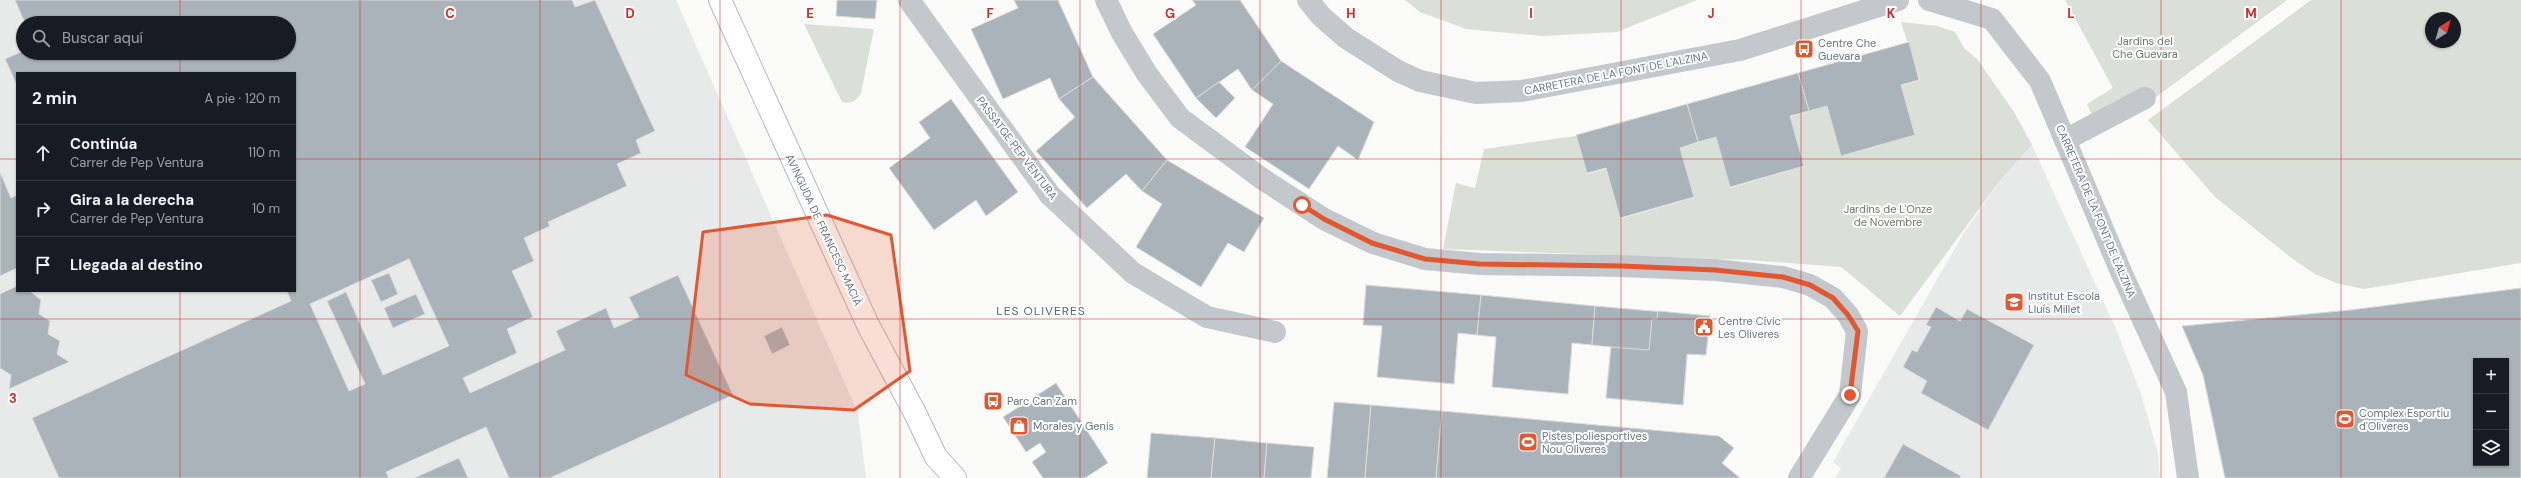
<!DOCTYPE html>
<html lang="es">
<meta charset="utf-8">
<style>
body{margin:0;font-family:"DM Sans",sans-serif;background:#242831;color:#f1f3f6}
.controls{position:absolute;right:12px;bottom:12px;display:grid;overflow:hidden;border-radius:0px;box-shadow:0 1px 3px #0004}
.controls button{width:36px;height:36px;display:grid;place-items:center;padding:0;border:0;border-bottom:1px solid #363941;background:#171b24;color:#f1f3f6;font:20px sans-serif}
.compass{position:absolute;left:2425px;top:12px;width:36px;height:36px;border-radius:50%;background:#171b24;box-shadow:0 1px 3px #0004;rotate:37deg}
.stop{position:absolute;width:12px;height:12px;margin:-9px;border:3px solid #e4572e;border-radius:50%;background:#fff}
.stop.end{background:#e4572e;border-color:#fff;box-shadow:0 1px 4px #0008}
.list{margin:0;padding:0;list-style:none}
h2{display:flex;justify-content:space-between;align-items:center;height:52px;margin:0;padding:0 16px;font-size:17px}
h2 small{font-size:13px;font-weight:400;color:#9ea1a6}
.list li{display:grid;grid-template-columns:26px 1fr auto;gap:12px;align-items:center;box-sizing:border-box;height:56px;padding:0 16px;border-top:1px solid #363941}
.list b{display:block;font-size:15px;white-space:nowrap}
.list p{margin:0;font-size:13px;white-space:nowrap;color:#9ea1a6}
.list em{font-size:13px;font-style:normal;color:#9ea1a6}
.icon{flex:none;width:22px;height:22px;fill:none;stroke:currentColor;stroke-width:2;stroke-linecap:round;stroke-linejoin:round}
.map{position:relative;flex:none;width:2521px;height:478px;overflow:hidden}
.search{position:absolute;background:#171b24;box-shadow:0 1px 3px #0004;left:16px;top:16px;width:280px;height:44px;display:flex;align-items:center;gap:10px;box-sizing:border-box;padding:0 14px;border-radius:22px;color:#9ea1a6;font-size:15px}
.panel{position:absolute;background:#171b24;box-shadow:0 1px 3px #0004;left:16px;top:72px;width:280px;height:220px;border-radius:0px}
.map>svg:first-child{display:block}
</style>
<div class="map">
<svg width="2521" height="478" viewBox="0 0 2521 478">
<rect width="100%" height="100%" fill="#fafaf8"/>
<g fill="#e8e9e9" fill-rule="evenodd">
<path d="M0,0H676L858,413L866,478H0ZM23,23H289V53H23ZM17,73H295V291H17Z"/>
<polygon points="2032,145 2116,329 2141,394 2158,453 2160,478 1835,478 1841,468 1833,462 1963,234 2002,178"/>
</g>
<g fill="#dadfd7" fill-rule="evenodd">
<polygon points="1405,0 1697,0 1617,32 1542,36 1466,29 1420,12"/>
<polygon points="2065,0 2287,0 2137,111 2092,115 2087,104 2113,88"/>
<path d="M2311,0H2521V263L2364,289L2336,283L2315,274L2294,260L2215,197L2148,120ZM2431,18H2455V42H2431Z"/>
<polygon points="1901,22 1937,26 1955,32 1964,48 1977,59 2014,112 2032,145 2002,178 1900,316 1841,267 1748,260 1443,249 1456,183 1475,188 1484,149 1576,136 1587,174 1606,169 1620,219 1693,198 1680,148 1717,137 1730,188 1804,166 1790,117 1827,106 1841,156 1915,135 1901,86 1920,80"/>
<path d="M804,24L874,29L861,93C856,101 852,104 842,102Z"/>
</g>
<g fill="#aab3b9" stroke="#dcdcda" fill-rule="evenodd">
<path d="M15,0H572L575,7L595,0L655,131L636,140L641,153L617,164L627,186L548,222L550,226L524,238L534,261L512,271L533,317L507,329L517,353L463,378L470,393L565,350L556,331L606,308L614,328L639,317L629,297L678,275L733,395L550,478H509L486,427L386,472L389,478H59L32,418L291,301L287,291H295V73H17V85L5,59L23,51V53H289V23H25ZM409,259L449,346L383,375L346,292L327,301L365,384L349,391L310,304Z"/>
<polygon points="837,0 877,0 875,19 836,16"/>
<polygon points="1014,0 1058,0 1093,77 1059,99 1050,78 1003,99 971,29 1018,8"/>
<polygon points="1192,0 1240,0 1281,61 1252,90 1238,69 1196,98 1153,34 1196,5"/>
<polygon points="1909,42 1919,80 1901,85 1915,135 1841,156 1827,106 1809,111 1798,73"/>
<polygon points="1281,61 1374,122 1358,160 1338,146 1309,189 1245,147 1273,104 1252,90"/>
<polygon points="1798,73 1809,111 1790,116 1804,166 1730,187 1716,137 1698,142 1687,104"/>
<polygon points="1093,77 1167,160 1142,191 1126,174 1087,208 1036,151 1075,117 1059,99"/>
<polygon points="1219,82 1235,98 1216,118 1196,98"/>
<polygon points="951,99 1018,192 986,216 976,200 934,230 889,168 930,138 919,122"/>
<polygon points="1687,104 1698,142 1680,148 1694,197 1620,218 1606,168 1587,173 1576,135"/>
<polygon points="1167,160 1264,218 1244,252 1228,243 1201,287 1136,247 1162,204 1142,191"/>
<polygon points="0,172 11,198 17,195 17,268 0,276"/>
<polygon points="389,273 398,294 381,302 371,280"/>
<polygon points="1366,285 1481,295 1477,335 1458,333 1454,384 1377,377 1382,326 1363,325"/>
<polygon points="17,286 17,291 30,291 41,300 39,314 50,321 48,334 60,341 57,354 69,362 9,389 11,375 0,368 0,294"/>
<path d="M2521,288V478H2225L2203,375L2182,326L2350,310ZM2476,361H2506V463H2476Z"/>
<polygon points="416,294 425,314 393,328 384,308"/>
<polygon points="1481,295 1595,306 1592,345 1572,343 1568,394 1492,387 1496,337 1477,335"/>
<polygon points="1595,306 1710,316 1706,355 1687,354 1683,405 1606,398 1611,347 1592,345"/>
<polygon points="1936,307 1960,321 1967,309 2034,345 1988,430 1921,393 1927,381 1903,367 1912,350 1917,352 1931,327 1926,325"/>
<polygon points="1658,311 1710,316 1706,355 1687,354 1683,405 1606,398 1611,347 1649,350 1652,319 1657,319"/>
<polygon points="782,327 790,345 772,354 764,336"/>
<polygon points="1056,383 1108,463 1085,478 1043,478 1032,462 1046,452 1040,443 1026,452 1003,417"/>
<polygon points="1334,402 1371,405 1365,478 1327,478"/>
<polygon points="1371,405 1442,411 1436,478 1365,478"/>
<polygon points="1442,411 1719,436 1734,448 1722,463 1740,478 1436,478"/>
<polygon points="1151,433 1215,438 1211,478 1147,478"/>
<polygon points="1215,438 1267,443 1264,478 1211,478"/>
<polygon points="1267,443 1314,447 1311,478 1264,478"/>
<polygon points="1903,444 1961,476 1959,478 1884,478"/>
<polygon points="459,458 468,478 414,478"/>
</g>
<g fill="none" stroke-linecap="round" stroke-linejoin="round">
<g stroke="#b3babf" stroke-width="24">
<polyline id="secondary" points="720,0 868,325 916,415 936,457 955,478"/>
</g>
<g stroke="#c3c8cc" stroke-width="22">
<polyline points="909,0 1050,195 1133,273 1207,317 1275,332"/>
<polyline points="1106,0 1122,33 1147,74 1180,118 1261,178 1324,219 1373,243 1425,259 1480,264 1622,266 1715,270 1783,277 1810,285 1833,298 1848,315 1857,331 1850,395 1799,478"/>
<polyline points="1308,0 1321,16 1346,38 1398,71 1420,81 1476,93 1522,91 1740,50 1898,0"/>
<polyline points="1929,0 1992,19 2040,81 2122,274 2176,392 2188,478"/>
<polyline points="2065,140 2145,98"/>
</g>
<use href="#secondary" stroke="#fff" stroke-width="22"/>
</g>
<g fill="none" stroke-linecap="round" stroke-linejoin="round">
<polyline stroke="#e4572e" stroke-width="5" points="1302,205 1324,219 1372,243 1425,259 1480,264 1622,266 1715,270 1783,277 1810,285 1833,298 1848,315 1858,331 1850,395"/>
</g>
<path fill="#e4572e" fill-opacity="0.2" stroke="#e4572e" stroke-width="3" stroke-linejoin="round" d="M827,215L891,235L910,371L854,410L750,404L686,375L703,232Z"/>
<path fill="none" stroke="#d62828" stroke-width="1" stroke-opacity="0.55" d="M180,0V23M360,0V478M540,0V478M720,0V478M900,0V478M1080,0V478M1260,0V478M1441,0V478M1621,0V478M1801,0V478M1981,0V478M2161,0V478M2341,0V478M180,53V73M0,159H17M295,159H2521M180,291V478M0,319H2521"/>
<defs>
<g id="bus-square" transform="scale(1)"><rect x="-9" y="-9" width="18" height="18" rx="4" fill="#e4572e" stroke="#fff"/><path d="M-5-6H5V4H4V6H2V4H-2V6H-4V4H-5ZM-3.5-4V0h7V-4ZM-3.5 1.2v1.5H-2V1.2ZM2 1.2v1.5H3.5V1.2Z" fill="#fff"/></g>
<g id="school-square" transform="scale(1)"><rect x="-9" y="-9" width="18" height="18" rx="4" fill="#e4572e" stroke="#fff"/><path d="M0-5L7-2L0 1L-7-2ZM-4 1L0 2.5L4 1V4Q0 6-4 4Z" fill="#fff"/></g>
<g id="civic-square" transform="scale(1)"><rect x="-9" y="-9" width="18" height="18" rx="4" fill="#e4572e" stroke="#fff"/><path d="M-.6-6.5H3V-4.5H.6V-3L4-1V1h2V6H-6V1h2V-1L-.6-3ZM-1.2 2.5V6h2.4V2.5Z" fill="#fff"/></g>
<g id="stadium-square" transform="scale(1)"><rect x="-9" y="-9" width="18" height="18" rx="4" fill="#e4572e" stroke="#fff"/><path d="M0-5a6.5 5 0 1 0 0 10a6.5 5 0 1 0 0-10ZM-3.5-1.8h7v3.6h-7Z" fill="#fff"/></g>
<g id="shop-square" transform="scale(1)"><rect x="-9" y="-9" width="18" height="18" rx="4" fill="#e4572e" stroke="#fff"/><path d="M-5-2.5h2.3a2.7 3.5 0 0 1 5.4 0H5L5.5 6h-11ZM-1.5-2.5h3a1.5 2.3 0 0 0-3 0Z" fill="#fff"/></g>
</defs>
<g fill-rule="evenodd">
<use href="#bus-square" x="1804" y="49"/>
<use href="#school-square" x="2014" y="302"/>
<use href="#civic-square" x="1704" y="327"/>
<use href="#bus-square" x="993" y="401"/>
<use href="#stadium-square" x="2345" y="419"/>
<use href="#shop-square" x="1019" y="426"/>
<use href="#stadium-square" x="1528" y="442"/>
</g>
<g text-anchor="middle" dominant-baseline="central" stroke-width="4" stroke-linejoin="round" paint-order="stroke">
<g font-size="11" fill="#687a64" stroke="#fff">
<text x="2145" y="41">Jardins del<tspan x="2145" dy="13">Che Guevara</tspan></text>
<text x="1888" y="209">Jardins de L'Onze<tspan x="1888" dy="13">de Novembre</tspan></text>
</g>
<g font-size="11" fill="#657683" stroke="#fff" text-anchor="start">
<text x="1818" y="43">Centre Che<tspan x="1818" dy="13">Guevara</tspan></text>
<text x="2028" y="296">Institut Escola<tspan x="2028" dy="13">Lluís Millet</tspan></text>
<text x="1718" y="321">Centre Cívic<tspan x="1718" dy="13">Les Oliveres</tspan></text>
<text x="1007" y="401">Parc Can Zam</text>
<text x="2359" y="413">Complex Esportiu<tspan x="2359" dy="13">d'Oliveres</tspan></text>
<text x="1033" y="426">Morales y Genis</text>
<text x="1542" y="436">Pistes poliesportives<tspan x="1542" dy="13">Nou Oliveres</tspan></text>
</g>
<g font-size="11" fill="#657683" stroke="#fff">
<text transform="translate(1616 73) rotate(-11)">CARRETERA DE LA FONT DE L'ALZINA</text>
<text transform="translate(1017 148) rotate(53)">PASSATGE PEP VENTURA</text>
<text transform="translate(2096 211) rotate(67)">CARRETERA DE LA FONT DE L'ALZINA</text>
<text transform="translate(824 230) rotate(65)">AVINGUDA DE FRANCESC MACIÀ</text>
</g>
<g font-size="12" letter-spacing="1" fill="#57646e" stroke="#fff">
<text x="1041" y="311">LES OLIVERES</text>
</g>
</g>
<g font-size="13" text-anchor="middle" font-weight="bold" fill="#d62828" stroke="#fff" stroke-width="4" stroke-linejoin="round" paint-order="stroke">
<text x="450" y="18">C</text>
<text x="630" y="18">D</text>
<text x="810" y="18">E</text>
<text x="990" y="18">F</text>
<text x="1170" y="18">G</text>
<text x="1351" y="18">H</text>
<text x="1531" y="18">I</text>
<text x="1711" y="18">J</text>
<text x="1891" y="18">K</text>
<text x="2071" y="18">L</text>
<text x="2251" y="18">M</text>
<text x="13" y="403">3</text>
</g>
</svg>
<div class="controls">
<button>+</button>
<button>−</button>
<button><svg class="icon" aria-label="layers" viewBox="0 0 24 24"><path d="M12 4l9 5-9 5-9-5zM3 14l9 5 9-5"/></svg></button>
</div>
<svg class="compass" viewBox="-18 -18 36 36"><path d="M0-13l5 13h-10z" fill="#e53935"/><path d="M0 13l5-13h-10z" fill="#9ea1a6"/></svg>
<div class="stop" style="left:1302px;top:205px"></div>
<div class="stop end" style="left:1850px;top:395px"></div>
<div class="search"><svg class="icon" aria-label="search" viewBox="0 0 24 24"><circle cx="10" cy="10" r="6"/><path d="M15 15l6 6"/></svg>Buscar aquí</div>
<section class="panel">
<h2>2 min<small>A pie · 120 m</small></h2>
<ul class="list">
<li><svg class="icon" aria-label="ahead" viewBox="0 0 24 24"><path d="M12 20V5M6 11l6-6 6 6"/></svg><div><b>Continúa</b><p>Carrer de Pep Ventura</p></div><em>110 m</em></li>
<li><svg class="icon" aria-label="right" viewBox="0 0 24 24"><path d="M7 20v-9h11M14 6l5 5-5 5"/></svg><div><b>Gira a la derecha</b><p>Carrer de Pep Ventura</p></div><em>10 m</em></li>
<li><svg class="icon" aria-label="arrive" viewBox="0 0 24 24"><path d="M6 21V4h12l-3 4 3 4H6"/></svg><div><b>Llegada al destino</b></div></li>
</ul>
</section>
</div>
